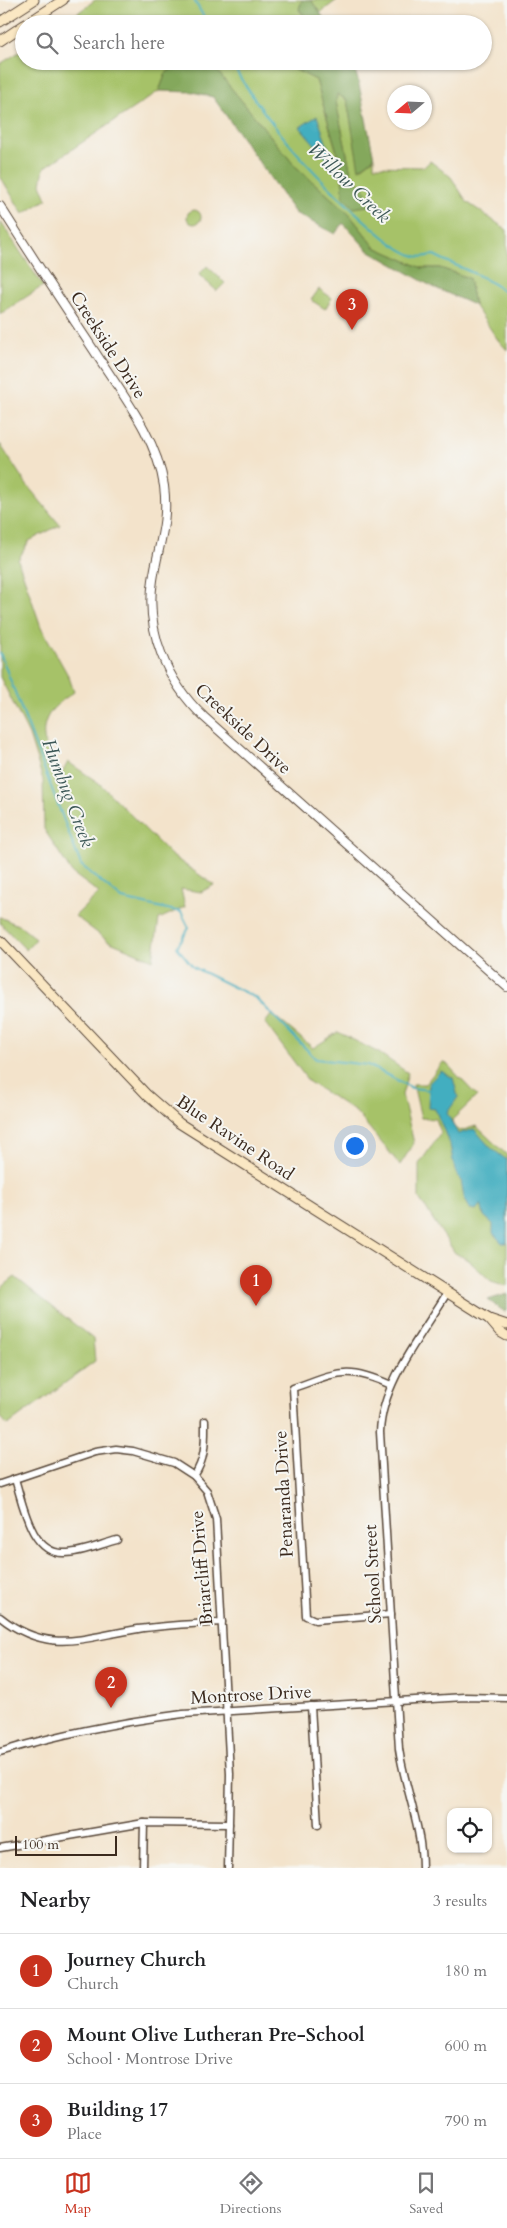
<!DOCTYPE html>
<meta charset="utf-8">
<style>
body{margin:0;font-family:Cardo,serif;background:#f6f6f6;color:#202124}
.controls{position:absolute;right:15px;bottom:15px;display:grid;overflow:hidden;border-radius:10px;box-shadow:0 1px 4px #0004}
.controls button{width:45px;height:45px;display:grid;place-items:center;padding:0;border:0;border-bottom:1px solid #e0e0e0;background:#fff;color:#202124;font:25px sans-serif}
.compass{position:absolute;left:387px;top:85px;width:45px;height:45px;border-radius:50%;background:#fff;box-shadow:0 1px 4px #0004;rotate:251deg}
.scale{position:absolute;left:15px;bottom:12px;width:102px;box-sizing:border-box;padding-left:5px;border:2px solid #3b2a1e;border-top:0;font-size:14px;line-height:18px;white-space:nowrap;color:#3b2a1e;-webkit-text-stroke:4px #f6f6f2;paint-order:stroke}
.you{position:absolute;left:354px;top:1145px;width:18px;height:18px;margin:-12px;border:4px solid #fff;border-radius:50%;background:#1a73e8;box-shadow:0 0 0 8px #1a73e833}
.badge{display:grid;place-items:center;width:32px;height:32px;border-radius:50%;background:#c8321e;color:#fff;font-size:16px;font-weight:700}
.pin{position:absolute;translate:-50% -41px;filter:drop-shadow(0 1px 2px #0008)}
.pin::after{content:'';position:absolute;top:26px;width:18px;height:15px;background:inherit;clip-path:polygon(0 0,100% 0,50% 100%)}
.list{margin:0;padding:0;list-style:none}
h2{display:flex;justify-content:space-between;align-items:center;height:65px;margin:0;padding:0 20px;font-size:21px}
h2 small{font-size:16px;font-weight:400;color:#757577}
.list li{display:grid;grid-template-columns:32px 1fr auto;gap:15px;align-items:center;box-sizing:border-box;height:75px;padding:0 20px;border-top:1px solid #e0e0e0}
.list b{display:block;font-size:19px;white-space:nowrap}
.list p{margin:0;font-size:16px;white-space:nowrap;color:#757577}
.list em{font-size:16px;font-style:normal;color:#757577}
.icon{flex:none;width:28px;height:28px;fill:none;stroke:currentColor;stroke-width:2;stroke-linecap:round;stroke-linejoin:round}
.map{position:relative;flex:none;width:507px;height:1868px;overflow:hidden}
.search{position:absolute;background:#fff;box-shadow:0 1px 4px #0004;left:15px;right:15px;top:15px;height:55px;display:flex;align-items:center;gap:12px;box-sizing:border-box;padding:0 18px;border-radius:28px;color:#757577;font-size:19px}
.sheet{height:290px;background:#fff}
nav{display:flex;justify-content:space-around;align-items:center;box-sizing:border-box;height:70px;border-top:1px solid #e0e0e0;background:#fff;font-size:14px;color:#757577}
nav a{display:grid;justify-items:center;gap:2px}
nav .on{color:#c8321e}
.map>svg:first-child{display:block}
</style>
<div class="map">
<svg width="507" height="1868" viewBox="0 0 507 1868">
<rect width="100%" height="100%" fill="#f6f6f2"/>
<filter id="ink" filterUnits="userSpaceOnUse"><feTurbulence type="fractalNoise" baseFrequency=".02" numOctaves="2"/><feDisplacementMap in="SourceGraphic" scale="10" xChannelSelector="R" yChannelSelector="G"/><feConvolveMatrix kernelMatrix="1 2 1 2 8 2 1 2 1" color-interpolation-filters="sRGB"/></filter>
<filter id="wash" filterUnits="userSpaceOnUse"><feTurbulence type="fractalNoise" baseFrequency=".0096" numOctaves="4" result="noise"/><feDisplacementMap in="SourceGraphic" scale="20" xChannelSelector="R" yChannelSelector="G"/><feGaussianBlur stdDeviation="1.12" result="paint"/><feColorMatrix in="noise" values="0 0 0 0 0 0 0 0 0 0 0 0 0 0 0 0 0 1.4 0 .05"/><feComposite in="paint" operator="in"/></filter>
<g filter="url(#wash)">
<rect width="100%" height="100%" fill="#f3e3cb"/>
<g fill="#a6c268" stroke="#707643">
<polygon points="95,0 302,0 299,10 311,24 63,24"/>
<polygon points="311,0 337,0 320,13"/>
<polygon points="24,49 24,61 184,61 166,73 159,91 44,168 41,184 47,199 23,214 0,176 0,64"/>
<polygon points="209,61 278,61 316,80 342,170 343,197 361,184 352,178 336,102 337,94 347,100 360,169 374,158 374,166 424,167 430,161 451,177 467,202 507,230 507,350 498,340 474,305 469,278 440,268 422,268 375,247 349,214 295,166"/>
<circle cx="194" cy="217" r="7"/>
<polygon points="0,221 43,286 0,314"/>
<polygon points="207,266 225,283 217,291 199,275"/>
<polygon points="319,289 332,298 325,309 311,300"/>
<path d="M0,444L26,484L60,525L29,541L18,560L41,627L69,677L74,692C67,697 58,703 52,710C35,731 47,755 62,773L68,762L99,783L171,855L214,885L201,892L181,889L185,907L159,919L153,960L108,941L75,916L99,893L72,873L44,829L43,780L29,735L0,677Z"/>
<polygon points="0,917 20,926 36,939 26,950 0,923"/>
<polygon points="272,1014 313,1048 338,1032 379,1053 408,1073 402,1095 414,1143 400,1165 356,1112 309,1082 265,1023"/>
<polygon points="444,1061 477,1096 452,1120 455,1127 460,1131 476,1126 507,1155 507,1286 491,1281 467,1259 455,1253 419,1198 419,1164 441,1133 436,1119 421,1118 413,1084 425,1084"/>
<polygon points="15,1277 93,1339 95,1361 8,1425 0,1418 0,1289"/>
</g>
<g fill="#84a85c" stroke="#60693d">
<polygon points="302,0 311,0 328,24 311,24 299,9"/>
<polygon points="184,61 209,61 295,166 349,214 375,247 422,268 440,268 469,278 474,305 431,286 368,250 343,223 335,234 295,213 213,97 193,92 159,91 166,73"/>
<polygon points="278,61 352,61 358,80 374,158 359,169 347,100 337,94 336,102 352,178 361,184 374,205 354,208 343,197 342,169 316,80"/>
<polygon points="507,1294 507,1311 505,1312 488,1300"/>
</g>
<g fill="#42aec0" stroke="#3e6c6f">
<polygon points="317,116 335,168 300,127"/>
<polygon points="441,1071 453,1078 458,1097 447,1113 458,1134 474,1129 491,1148 507,1160 507,1243 502,1243 493,1233 493,1224 484,1216 481,1204 476,1210 470,1209 464,1197 461,1180 455,1171 450,1145 435,1109 428,1108 429,1083"/>
</g>
<g fill="none" stroke-linecap="round" stroke-linejoin="round">
<g stroke="#42aec0" stroke-width="2">
<polyline points="194,0 208,24"/>
<path d="M230,61C263,117 306,167 354,211C370,225 394,249 415,256C422,258 427,256 434,255C460,269 484,274 507,294"/>
<polyline points="0,653 81,865 122,899 181,912 189,928 177,947 193,967 256,998 316,1059 368,1065 412,1088 430,1090"/>
</g>
</g>
</g>
<g filter="url(#ink)">
<g fill="none" stroke-linecap="round" stroke-linejoin="round">
<g stroke="#574638" stroke-width="9">
<g id="minor">
<path d="M194,1476C206,1459 205,1441 205,1421"/>
<path d="M15,1479C23,1504 31,1555 65,1553C82,1553 101,1544 117,1540"/>
<polyline points="0,1484 95,1452 116,1449 133,1451 174,1463 194,1476 207,1491 216,1519 230,1774 228,1868"/>
<path d="M391,1614L315,1620L306,1616L293,1388C337,1373 346,1364 391,1385"/>
<path d="M0,1617C49,1656 84,1637 138,1629C166,1625 194,1624 222,1622"/>
<polyline points="311,1706 318,1825"/>
<path d="M0,1752C59,1734 121,1722 183,1714L465,1697L507,1698"/>
<polyline points="0,1848 144,1823 229,1824"/>
<polyline points="143,1868 144,1823"/>
<path d="M422,1868C422,1827 405,1789 399,1749L380,1432C382,1382 422,1335 447,1293"/>
</g>
</g>
<g stroke="#574638" stroke-width="10">
<path id="tertiary" d="M0,206C31,255 63,304 95,352C121,393 157,437 164,486C169,524 158,545 153,580C145,631 167,682 204,717L507,987"/>
</g>
<g stroke="#574638" stroke-width="11">
<g id="secondary">
<polyline points="0,22 34,0"/>
<polyline points="26,24 63,0"/>
<polyline points="0,41 24,25"/>
<polyline points="0,940 147,1095 179,1123 489,1319 507,1325"/>
<polyline points="489,1319 500,1332 507,1336"/>
</g>
</g>
<use href="#minor" stroke="#fff" stroke-width="6"/>
<use href="#tertiary" stroke="#fff" stroke-width="8"/>
<use href="#secondary" stroke="#fae7c3" stroke-width="9"/>
</g>
</g>
<g text-anchor="middle" dominant-baseline="central" stroke-width="4" stroke-linejoin="round" paint-order="stroke">
<g font-size="18" fill="#3b2a1e" stroke="#f6f6f2">
<text transform="translate(108 345) rotate(57)">Creekside Drive</text>
<text transform="translate(243 729) rotate(43)">Creekside Drive</text>
<text transform="translate(235 1138) rotate(34)">Blue Ravine Road</text>
<text transform="translate(284 1494) rotate(-93)">Penaranda Drive</text>
<text transform="translate(202 1568) rotate(-95)">Briarcliff Drive</text>
<text transform="translate(373 1574) rotate(-93)">School Street</text>
<text transform="translate(251 1695) rotate(-3)">Montrose Drive</text>
</g>
<g font-size="19" font-style="italic" fill="#3d5857" stroke="#f6f6f2">
<text transform="translate(349 183) rotate(44)">Willow Creek</text>
<text transform="translate(68 793) rotate(69)">Humbug Creek</text>
</g>
</g>
</svg>
<div class="controls">
<button><svg class="icon" aria-label="locate" viewBox="0 0 24 24"><circle cx="12" cy="12" r="6"/><path d="M12 2v4M12 18v4M2 12h4M18 12h4"/></svg></button>
</div>
<svg class="compass" viewBox="-18 -18 36 36"><path d="M0-13l5 13h-10z" fill="#e53935"/><path d="M0 13l5-13h-10z" fill="#757577"/></svg>
<div class="scale">100 m</div>
<div class="you"></div>
<div class="pin badge" style="left:256px;top:1306px">1</div>
<div class="pin badge" style="left:111px;top:1708px">2</div>
<div class="pin badge" style="left:352px;top:330px">3</div>
<div class="search"><svg class="icon" aria-label="search" viewBox="0 0 24 24"><circle cx="10" cy="10" r="6"/><path d="M15 15l6 6"/></svg>Search here</div>
</div>
<section class="sheet">
<h2>Nearby<small>3 results</small></h2>
<ul class="list">
<li><span class="badge">1</span><div><b>Journey Church</b><p>Church</p></div><em>180 m</em></li>
<li><span class="badge">2</span><div><b>Mount Olive Lutheran Pre-School</b><p>School · Montrose Drive</p></div><em>600 m</em></li>
<li><span class="badge">3</span><div><b>Building 17</b><p>Place</p></div><em>790 m</em></li>
</ul>
</section>
<nav>
<a class="on"><svg class="icon" aria-label="map" viewBox="0 0 24 24"><path d="M3 6l6-2 6 2 6-2v14l-6 2-6-2-6 2zM9 4v14M15 6v14"/></svg>Map</a>
<a><svg class="icon" aria-label="directions" viewBox="0 0 24 24"><path d="M12 3l9 9-9 9-9-9zM9 14v-3h6M13 9l2 2-2 2"/></svg>Directions</a>
<a><svg class="icon" aria-label="saved" viewBox="0 0 24 24"><path d="M7 4h10v16l-5-4-5 4z"/></svg>Saved</a>
</nav>
